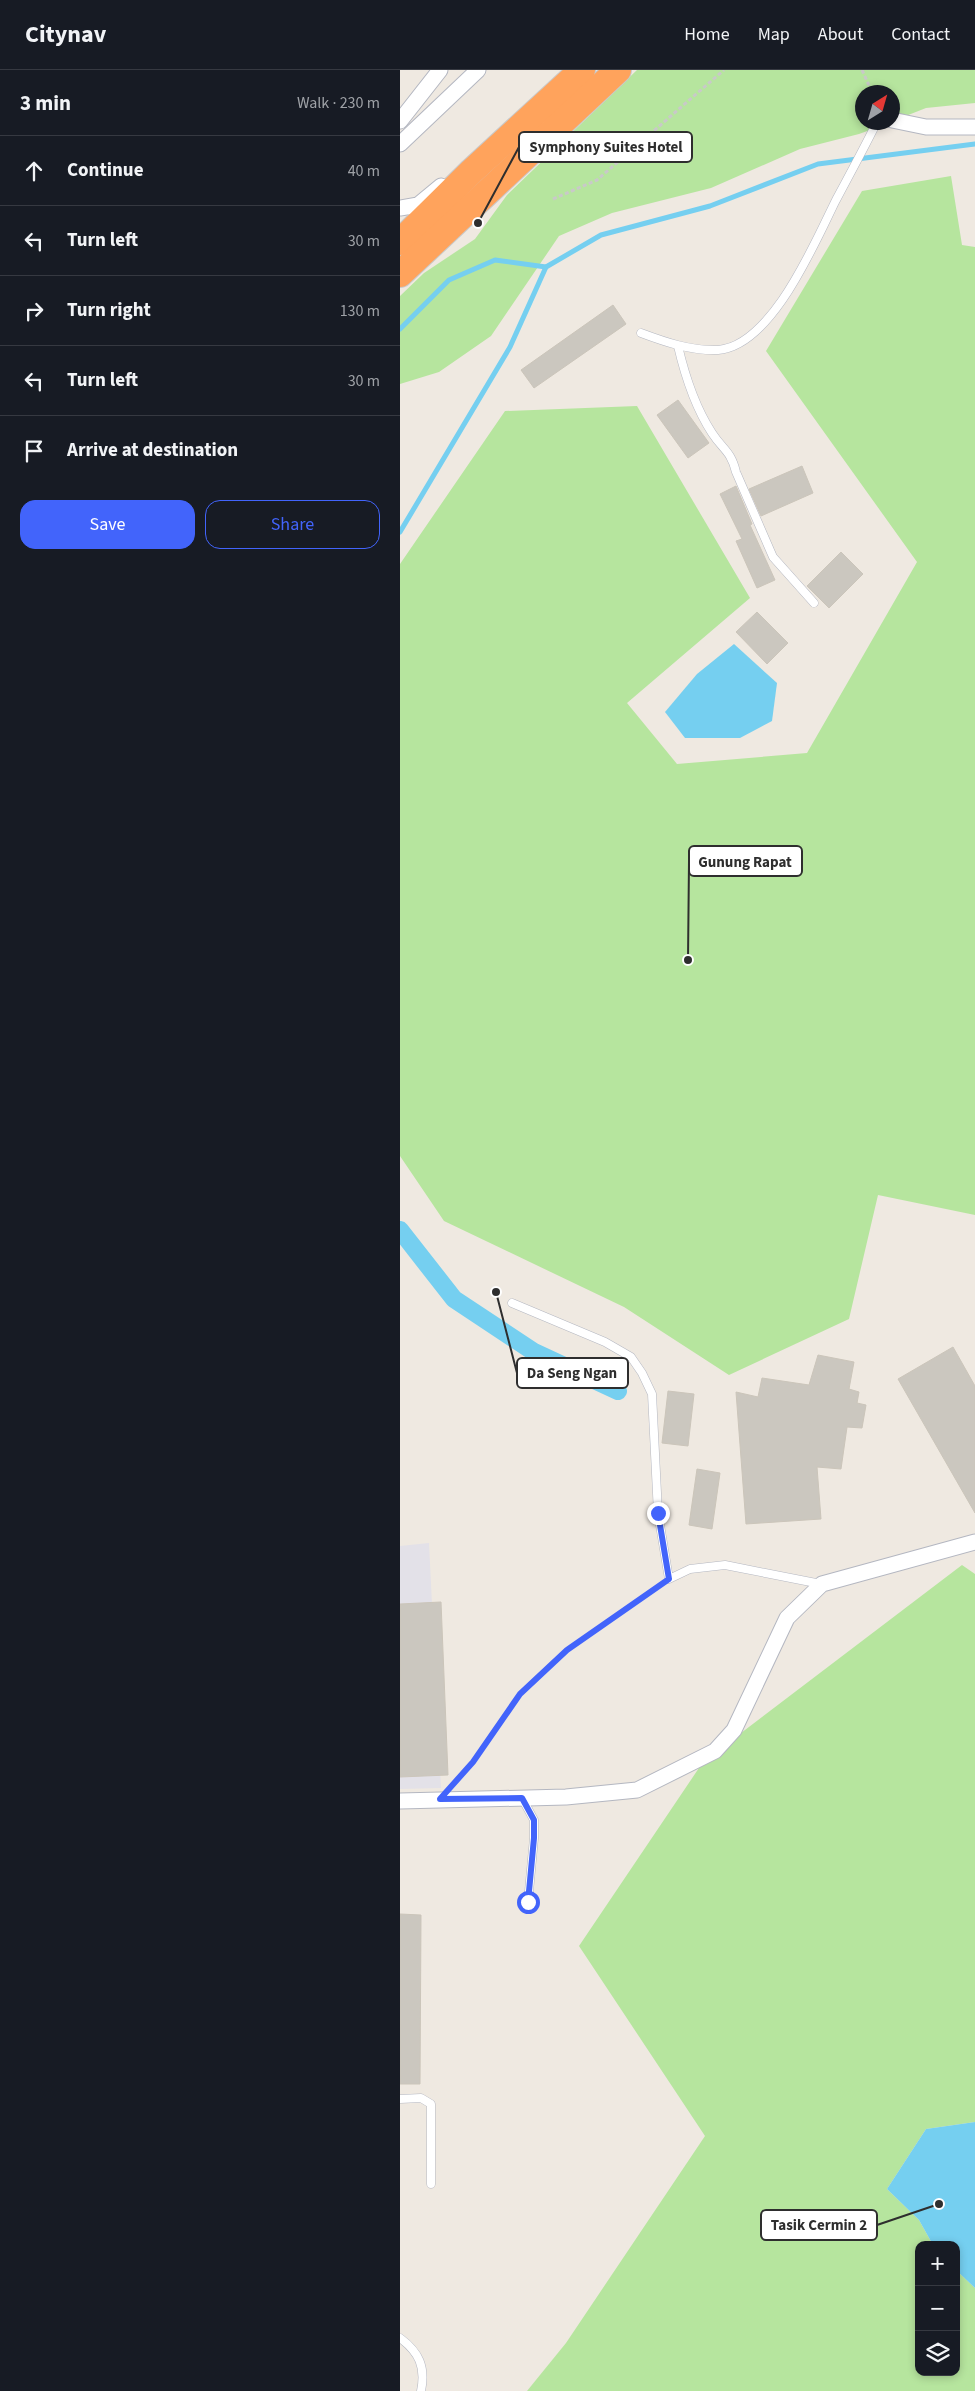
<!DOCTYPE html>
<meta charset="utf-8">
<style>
body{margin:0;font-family:"Source Sans 3",sans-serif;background:#242831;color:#f1f3f6}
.controls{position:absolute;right:15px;bottom:15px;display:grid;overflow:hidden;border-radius:10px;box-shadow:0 2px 8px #0003}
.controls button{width:45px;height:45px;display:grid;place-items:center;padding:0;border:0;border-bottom:1px solid #363941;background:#171b24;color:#f1f3f6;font:25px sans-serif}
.compass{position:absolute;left:455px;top:15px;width:45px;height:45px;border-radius:50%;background:#171b24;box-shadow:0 2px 8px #0003;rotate:37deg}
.stop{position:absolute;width:15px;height:15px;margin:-11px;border:4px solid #4264fb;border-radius:50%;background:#fff}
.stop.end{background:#4264fb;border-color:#fff;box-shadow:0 1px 5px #0008}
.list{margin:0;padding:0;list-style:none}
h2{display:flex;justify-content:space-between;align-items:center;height:65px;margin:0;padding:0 20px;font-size:21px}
h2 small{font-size:16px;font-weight:400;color:#9ea1a6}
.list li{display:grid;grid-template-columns:32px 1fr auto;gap:15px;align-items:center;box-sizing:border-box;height:70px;padding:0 20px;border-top:1px solid #363941}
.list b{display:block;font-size:19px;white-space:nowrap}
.list em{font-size:16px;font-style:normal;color:#9ea1a6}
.actions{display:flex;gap:10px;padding:15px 20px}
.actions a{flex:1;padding:11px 0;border:1px solid #4264fb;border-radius:15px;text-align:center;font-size:18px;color:#4264fb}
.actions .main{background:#4264fb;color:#fff}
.icon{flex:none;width:28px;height:28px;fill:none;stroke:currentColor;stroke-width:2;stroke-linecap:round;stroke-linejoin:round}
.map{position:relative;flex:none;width:575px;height:2321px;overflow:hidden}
header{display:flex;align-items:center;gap:30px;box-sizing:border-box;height:70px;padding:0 25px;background:#171b24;border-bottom:1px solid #363941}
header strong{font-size:24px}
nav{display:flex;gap:28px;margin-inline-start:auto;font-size:18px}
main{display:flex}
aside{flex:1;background:#171b24}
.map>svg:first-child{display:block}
</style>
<header>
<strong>Citynav</strong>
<nav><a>Home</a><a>Map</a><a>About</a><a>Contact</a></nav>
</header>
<main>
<aside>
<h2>3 min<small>Walk · 230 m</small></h2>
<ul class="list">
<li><svg class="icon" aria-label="ahead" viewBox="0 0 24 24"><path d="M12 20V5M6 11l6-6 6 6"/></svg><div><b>Continue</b></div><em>40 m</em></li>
<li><svg class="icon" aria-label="left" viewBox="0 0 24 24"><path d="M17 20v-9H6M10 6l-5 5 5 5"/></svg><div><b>Turn left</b></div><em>30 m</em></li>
<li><svg class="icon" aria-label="right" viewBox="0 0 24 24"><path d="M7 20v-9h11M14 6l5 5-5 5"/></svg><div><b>Turn right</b></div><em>130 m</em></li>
<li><svg class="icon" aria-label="left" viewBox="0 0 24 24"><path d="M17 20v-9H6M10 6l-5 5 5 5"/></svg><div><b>Turn left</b></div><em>30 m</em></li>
<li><svg class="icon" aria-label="arrive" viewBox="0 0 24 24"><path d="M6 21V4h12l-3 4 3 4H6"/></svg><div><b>Arrive at destination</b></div></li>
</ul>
<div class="actions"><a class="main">Save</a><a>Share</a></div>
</aside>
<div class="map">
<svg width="575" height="2321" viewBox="0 0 575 2321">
<rect width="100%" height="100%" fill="#efe9e1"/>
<polygon fill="#e3e1e8" points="29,1473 41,1718 0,1719 0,1476"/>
<g fill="#b6e59e">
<polygon points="237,0 575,0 575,33 526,38 493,51 492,22 462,22 462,52 489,53 459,64 400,79 311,118 212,143 159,166 91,266 39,302 0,314 0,226 24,203 75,169 107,125"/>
<polygon points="551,106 562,175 575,177 575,1145 478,1125 449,1249 329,1305 224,1237 44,1151 0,1086 0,494 105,341 237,336 350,528 227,633 277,694 407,683 517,492 366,281 462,121"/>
<polygon points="562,1495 575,1504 575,2052 526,2059 487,2119 519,2150 533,2175 519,2175 519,2302 556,2302 556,2200 575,2218 575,2321 127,2321 166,2273 305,2066 179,1876 303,1692"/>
</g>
<g fill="#75cff0">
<polygon points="334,574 377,613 372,651 340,668 285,668 265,642 297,604"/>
<polygon points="575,2052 575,2218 556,2200 556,2175 533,2175 519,2150 487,2119 526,2059"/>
</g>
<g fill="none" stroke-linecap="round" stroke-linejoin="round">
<g stroke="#75cff0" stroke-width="5">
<polyline points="0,259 49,210 95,190 146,197"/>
<polyline points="0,462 110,277 146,197 201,165 310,136 418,94 575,74"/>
</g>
<polyline stroke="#75cff0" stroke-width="18" points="0,1160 54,1229 134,1282 218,1321"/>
</g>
<g fill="#cbc7bf" stroke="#cbc5ba">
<polygon points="213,235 226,254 134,318 121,300"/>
<polygon points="278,330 309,373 288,388 257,345"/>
<polygon points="402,396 413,423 361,446 349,419"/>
<polygon points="336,416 352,454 350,455 375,510 357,518 336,471 342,469 320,424"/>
<polygon points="441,482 463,504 429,538 407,516"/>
<polygon points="357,542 388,573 367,594 336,562"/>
<polygon points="553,1277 575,1316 575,1443 498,1309"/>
<polygon points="418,1285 454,1292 449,1319 459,1322 457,1333 466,1335 462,1358 447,1357 441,1399 417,1397 421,1449 346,1454 336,1322 358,1327 362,1308 409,1315"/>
<polygon points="268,1321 294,1324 288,1376 262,1373"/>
<polygon points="297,1399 320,1403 312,1459 289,1455"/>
<polygon points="41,1532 48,1705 0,1707 0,1534"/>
<polygon points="0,1844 21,1845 20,2014 0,2014"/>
</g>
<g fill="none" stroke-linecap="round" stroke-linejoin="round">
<g stroke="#b4b7c1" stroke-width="9">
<g id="lane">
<path d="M241,263C265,272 291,281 318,280C372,276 415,172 436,130C450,104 464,78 477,52"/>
<path d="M278,276C285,306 295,337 312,363C323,380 331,381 336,402L373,487L414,533"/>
<polyline points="112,1233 205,1272 231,1287 242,1303 252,1324 258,1443 269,1509 290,1499 325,1495 421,1514"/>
<polyline points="122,1728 134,1750 134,1768 128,1832"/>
<polyline points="0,2029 21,2028 31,2034 31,2114"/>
<path d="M0,2268C19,2282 26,2297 21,2321"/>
</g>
</g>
<g stroke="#b4b7c1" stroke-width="17">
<g id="street">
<polyline points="492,50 526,57 575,57"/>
<polyline points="0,51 40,0"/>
<polyline points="0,74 78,0"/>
<polyline points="0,138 18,135 41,116"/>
<polyline points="0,1731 166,1727 237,1720 315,1681 334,1660 387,1548 422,1514 575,1472"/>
</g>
</g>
<g stroke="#c9c9c9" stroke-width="28">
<g id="highway">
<polyline points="0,172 72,101 182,0"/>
<polyline points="0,204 218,0"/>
</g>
</g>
<g stroke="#c9c9c9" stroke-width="3" stroke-dasharray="4 2.5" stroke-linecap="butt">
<polyline points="462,0 472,22"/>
<polyline points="153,129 197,110 324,0"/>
<polyline points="52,1715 73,1692 120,1624 167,1580 259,1515"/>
</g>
<use href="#lane" stroke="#fff" stroke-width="8"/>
<use href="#street" stroke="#fff" stroke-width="15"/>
<use href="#highway" stroke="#ffa35c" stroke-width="26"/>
</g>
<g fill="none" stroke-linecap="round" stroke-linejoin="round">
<polyline stroke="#4264fb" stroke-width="6" points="128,1832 134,1768 134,1750 122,1728 40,1729 73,1692 120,1624 167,1580 269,1509 258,1443"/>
</g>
<path fill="none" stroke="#2e2e2e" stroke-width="2" d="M78 153L119 77M288 890L289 791M96 1222L117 1303M539 2134L477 2155"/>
<g fill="#2e2e2e" stroke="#fff" stroke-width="2">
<circle cx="78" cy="153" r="5"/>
<circle cx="288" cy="890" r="5"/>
<circle cx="96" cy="1222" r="5"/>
<circle cx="539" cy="2134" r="5"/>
</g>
<g fill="#fff" stroke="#2e2e2e" stroke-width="2">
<rect x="119" y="62" width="173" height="30" rx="5"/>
<rect x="289" y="776" width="113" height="30" rx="5"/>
<rect x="117" y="1288" width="111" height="30" rx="5"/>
<rect x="361" y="2140" width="116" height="30" rx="5"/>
</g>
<g font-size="15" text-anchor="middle" font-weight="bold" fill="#2e2e2e">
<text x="206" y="82">Symphony Suites Hotel</text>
<text x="345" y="797">Gunung Rapat</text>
<text x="172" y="1308">Da Seng Ngan</text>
<text x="419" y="2160">Tasik Cermin 2</text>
</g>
</svg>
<div class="controls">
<button>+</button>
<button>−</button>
<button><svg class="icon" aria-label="layers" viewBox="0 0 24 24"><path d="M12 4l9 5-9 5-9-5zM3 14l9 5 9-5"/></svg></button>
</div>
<svg class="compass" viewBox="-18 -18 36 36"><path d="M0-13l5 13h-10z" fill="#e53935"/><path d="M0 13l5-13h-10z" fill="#9ea1a6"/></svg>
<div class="stop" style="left:128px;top:1832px"></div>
<div class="stop end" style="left:258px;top:1443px"></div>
</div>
</main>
